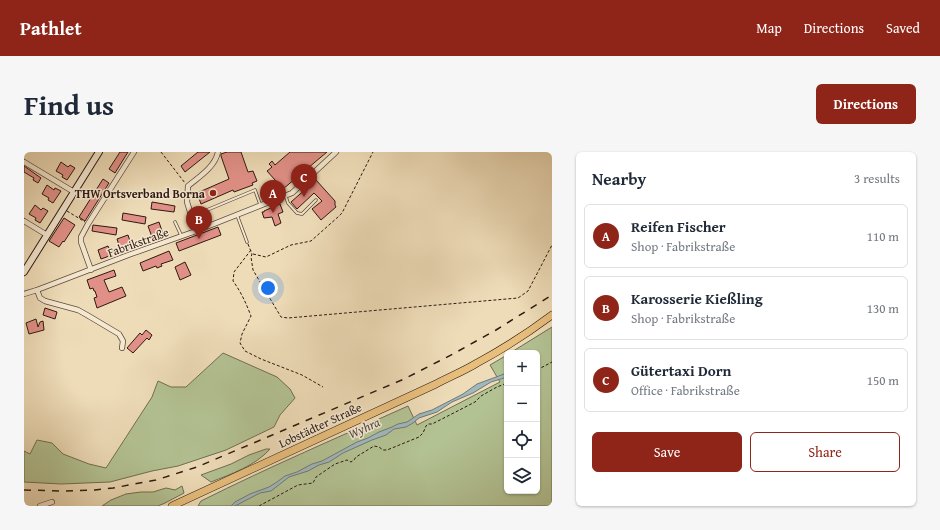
<!DOCTYPE html>
<meta charset="utf-8">
<style>
body{margin:0;font-family:"Gentium Book Plus",serif;background:#f6f6f7;color:#1f2937}
.controls{position:absolute;right:12px;bottom:12px;display:grid;overflow:hidden;border-radius:6px;box-shadow:0 1px 3px #0004}
.controls button{width:36px;height:36px;display:grid;place-items:center;padding:0;border:0;border-bottom:1px solid #e0e1e3;background:#fff;color:#1f2937;font:20px sans-serif}
.you{position:absolute;left:244px;top:136px;width:14px;height:14px;margin:-10px;border:3px solid #fff;border-radius:50%;background:#1a73e8;box-shadow:0 0 0 6px #1a73e833}
.badge{display:grid;place-items:center;width:26px;height:26px;border-radius:50%;background:#8f2418;color:#fff;font-size:13px;font-weight:700}
.pin{position:absolute;translate:-50% -33px;filter:drop-shadow(0 1px 2px #0008)}
.pin::after{content:'';position:absolute;top:21px;width:14px;height:12px;background:inherit;clip-path:polygon(0 0,100% 0,50% 100%)}
.list{margin:0;padding:0;list-style:none}
h2{display:flex;justify-content:space-between;align-items:center;height:52px;margin:0;padding:0 16px;font-size:17px}
h2 small{font-size:13px;font-weight:400;color:#747a83}
.list li{display:grid;grid-template-columns:26px 1fr auto;gap:12px;align-items:center;box-sizing:border-box;height:64px;margin:0 8px 8px;padding:0 8px;border:1px solid #e0e1e3;border-radius:6px}
.list b{display:block;font-size:15px;white-space:nowrap}
.list p{margin:0;font-size:13px;white-space:nowrap;color:#747a83}
.list em{font-size:13px;font-style:normal;color:#747a83}
.actions{display:flex;gap:8px;padding:12px 16px}
.actions a{flex:1;padding:9px 0;border:1px solid #8f2418;border-radius:6px;text-align:center;font-size:14px;color:#8f2418}
.actions .main{background:#8f2418;color:#fff}
.icon{flex:none;width:22px;height:22px;fill:none;stroke:currentColor;stroke-width:2;stroke-linecap:round;stroke-linejoin:round}
.map{position:relative;flex:none;width:528px;height:354px;overflow:hidden;border-radius:6px}
header{display:flex;align-items:center;gap:24px;box-sizing:border-box;height:56px;padding:0 20px;background:#8f2418;color:#fff}
header strong{font-size:19px}
nav{display:flex;gap:22px;margin-inline-start:auto;font-size:14px}
.intro{display:flex;align-items:center;justify-content:space-between;box-sizing:border-box;height:96px;padding:0 24px}
h1{margin:0;font-size:28px}
.button{padding:10px 18px;border-radius:6px;background:#8f2418;color:#fff;font-size:14px;font-weight:700}
main{display:flex;gap:24px;padding:0 24px}
aside{flex:1;background:#fff;border-radius:6px;box-shadow:0 1px 3px #0004}
.map>svg:first-child{display:block}
</style>
<header>
<strong>Pathlet</strong>
<nav><a>Map</a><a>Directions</a><a>Saved</a></nav>
</header>
<div class="intro"><h1>Find us</h1><a class="button">Directions</a></div>
<main>
<div class="map">
<svg width="528" height="354" viewBox="0 0 528 354">
<rect width="100%" height="100%" fill="#eedcb8"/>
<filter id="stains"><feTurbulence type="fractalNoise" baseFrequency=".005" numOctaves="4"/><feColorMatrix values="0 0 0 0 .2 0 0 0 0 .09 0 0 0 0 .02 0 0 0 .5 -.17"/></filter>
<radialGradient id="worn" r=".72"><stop offset=".6" stop-color="#630" stop-opacity="0"/><stop offset="1" stop-color="#630" stop-opacity=".3"/></radialGradient>
<g fill="#b3c293" stroke="#706e52">
<path d="M528,175V354H174L177,349C245,315 315,285 384,254L393,273L476,230L466,213L483,203V339H513V201H486Z"/>
<polygon points="199,201 253,225 266,237 271,246 256,263 250,275 202,298 154,314 128,319 86,330 37,332 0,330 0,299 6,302 13,288 28,291 39,302 65,312 82,316 128,245 134,229 147,235 162,235"/>
<path d="M242,297H246C231,314 207,322 187,330L177,323L207,312L225,303Z"/>
<polygon points="158,334 160,341 141,351 134,354 78,354 87,348 102,342 117,340 129,340 142,336 151,338"/>
</g>
<polygon fill="#9fb8bb" stroke="#727877" points="483,221 483,225 467,230 449,241 428,250 413,260 395,266 389,271 382,275 370,277 362,283 348,288 319,301 305,310 295,313 284,319 265,325 247,339 236,341 211,354 207,354 211,350 226,342 245,335 253,330 261,324 273,320 288,312 298,309 333,290 344,286 355,280 368,275 374,272 383,270 395,262 408,258 439,242 453,232"/>
<g fill="#e19087" stroke="#2e1911">
<polygon points="96,0 104,0 91,21 85,17"/>
<polygon points="174,0 186,0 161,20 157,14"/>
<polygon points="203,0 217,0 224,20 229,19 233,29 228,31 229,33 210,40 209,38 177,52 173,41 205,27 197,4 197,2"/>
<polygon points="266,0 303,0 259,37 243,19 248,15 245,12 248,9 251,13"/>
<polygon points="37,10 44,15 46,13 51,16 43,28 38,25 39,23 32,19"/>
<polygon points="0,14 17,26 14,31 9,28 10,26 0,20"/>
<polygon points="79,27 85,31 61,69 55,65"/>
<polygon points="292,28 311,49 311,53 312,55 297,68 288,57 298,49 290,41 273,57 267,50"/>
<polygon points="23,33 30,38 31,36 37,39 29,51 24,48 25,46 18,42"/>
<polygon points="128,50 151,54 150,60 127,57"/>
<polygon points="256,52 259,60 254,62 257,71 251,74 248,65 240,66 238,60 240,60 240,59"/>
<polygon points="11,53 17,58 19,56 24,59 16,71 11,68 12,66 5,62"/>
<polygon points="99,61 122,65 121,72 98,68"/>
<polygon points="40,66 51,73 40,90 39,89 35,95 25,89"/>
<polygon points="135,70 139,82 128,85 124,74"/>
<polygon points="69,73 93,76 92,83 68,79"/>
<polygon points="194,75 197,83 155,99 152,91"/>
<polygon points="104,83 108,95 97,99 93,87"/>
<polygon points="84,94 88,103 77,107 74,98"/>
<polygon points="145,99 149,108 137,112 138,114 133,116 132,114 119,119 116,111"/>
<polygon points="161,110 167,123 156,128 151,115"/>
<polygon points="90,118 92,124 80,128 85,140 98,135 102,144 73,156 70,146 73,145 71,139 70,139 69,136 66,137 63,128"/>
<polygon points="21,156 33,160 31,167 19,163"/>
<polygon points="12,167 14,175 16,170 19,169 20,178 5,182 2,171"/>
<polygon points="122,178 128,183 125,188 123,186 109,201 103,196 116,181 118,183"/>
</g>
<g fill="none" stroke-linecap="round" stroke-linejoin="round">
<g stroke="#5e4a3b" stroke-width="3.5">
<g id="service">
<polyline points="262,45 264,51 273,61 278,62 292,48"/>
<polyline points="213,63 223,90"/>
<polyline points="151,70 157,83"/>
<polyline points="170,71 175,63 183,58 231,38 236,52"/>
</g>
</g>
<g stroke="#5e4a3b" stroke-width="6">
<g id="minor">
<polyline points="0,10 50,40"/>
<polyline points="0,69 23,83"/>
<path d="M172,79L163,50L164,34C175,25 191,15 194,0"/>
<polyline points="67,118 57,90 57,85 64,72 110,0"/>
<polyline points="13,138 16,146 21,149 54,158 63,163 95,182 99,189 98,196"/>
<polyline points="0,142 13,138 107,102 172,79 268,41 312,0"/>
<polyline points="16,354 28,350"/>
</g>
</g>
<g stroke="#2e1911" stroke-width="8">
<polyline id="secondary" points="0,120 75,0"/>
</g>
<g stroke="#2e1911" stroke-width="8">
<path id="primary" d="M148,354L412,232C425,225 440,219 453,211C479,197 504,181 528,163"/>
</g>
<g stroke="#2e1911" stroke-width="1" stroke-dasharray="3 2" stroke-linecap="butt">
<polyline points="137,0 161,31"/>
<polyline points="43,59 61,70"/>
<polyline points="224,92 228,102 227,105 229,118 257,165 264,166 494,146 504,139 528,93"/>
<path d="M227,98L210,120L209,129C217,140 222,151 227,164L218,182L216,191L221,199L237,207L278,223L299,235"/>
<polyline points="229,102 242,105 267,93 287,89 314,65 318,61 349,0"/>
<polyline points="513,218 528,210"/>
<polyline points="235,354 274,333 289,331 292,325 311,312 323,308 327,310 330,308 332,305 350,294 355,295 359,298 363,298 395,285 399,281 402,274 404,272 408,272 416,268 451,250 457,244 464,240 473,235 483,231"/>
</g>
<use href="#service" stroke="#f4e8d1" stroke-width="2"/>
<use href="#minor" stroke="#f4e8d1" stroke-width="4.5"/>
<use href="#secondary" stroke="#f4e8d1" stroke-width="6"/>
<use href="#primary" stroke="#e7be7c" stroke-width="7"/>
<polyline stroke="#2e1911" stroke-width="1.5" stroke-dasharray="7 7" stroke-linecap="butt" points="0,338 39,339 71,338 89,336 132,328 173,315 380,227 429,202 472,178 528,143"/>
</g>
<circle fill="#8f2418" stroke="#f4e8d1" stroke-width="1.5" cx="189" cy="41" r="4"/>
<g text-anchor="middle" dominant-baseline="central" stroke-width="3" stroke-linejoin="round" paint-order="stroke">
<g font-size="12" font-weight="bold" fill="#2e1911" stroke="#f4e8d1" text-anchor="end">
<text x="181" y="41">THW Ortsverband Borna</text>
</g>
<g font-size="12" fill="#2e1911" stroke="#f4e8d1">
<text transform="translate(114 90) rotate(-20)">Fabrikstraße</text>
<text transform="translate(296 273) rotate(-25)">Lobstädter Straße</text>
</g>
<g font-size="13" font-style="italic" fill="#504944" stroke="#f4e8d1">
<text transform="translate(340 276) rotate(-25)">Wyhra</text>
</g>
</g>
<rect width="100%" height="100%" filter="url(#stains)"/>
<rect width="100%" height="100%" fill="url(#worn)"/>
</svg>
<div class="controls">
<button>+</button>
<button>−</button>
<button><svg class="icon" aria-label="locate" viewBox="0 0 24 24"><circle cx="12" cy="12" r="6"/><path d="M12 2v4M12 18v4M2 12h4M18 12h4"/></svg></button>
<button><svg class="icon" aria-label="layers" viewBox="0 0 24 24"><path d="M12 4l9 5-9 5-9-5zM3 14l9 5 9-5"/></svg></button>
</div>
<div class="you"></div>
<div class="pin badge" style="left:249px;top:61px">A</div>
<div class="pin badge" style="left:175px;top:87px">B</div>
<div class="pin badge" style="left:280px;top:45px">C</div>
</div>
<aside>
<h2>Nearby<small>3 results</small></h2>
<ul class="list">
<li><span class="badge">A</span><div><b>Reifen Fischer</b><p>Shop · Fabrikstraße</p></div><em>110 m</em></li>
<li><span class="badge">B</span><div><b>Karosserie Kießling</b><p>Shop · Fabrikstraße</p></div><em>130 m</em></li>
<li><span class="badge">C</span><div><b>Gütertaxi Dorn</b><p>Office · Fabrikstraße</p></div><em>150 m</em></li>
</ul>
<div class="actions"><a class="main">Save</a><a>Share</a></div>
</aside>
</main>
